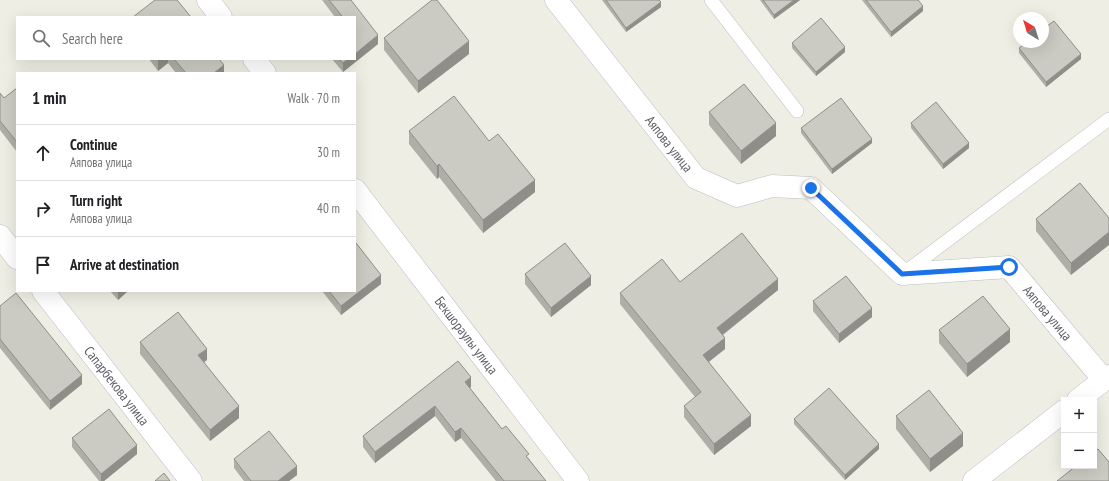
<!DOCTYPE html>
<meta charset="utf-8">
<style>
body{margin:0;font-family:"PT Sans Narrow",sans-serif;background:#f2f2f2;color:#202124}
.controls{position:absolute;right:12px;bottom:12px;display:grid;overflow:hidden;border-radius:0px;box-shadow:0 4px 16px #0002}
.controls button{width:36px;height:36px;display:grid;place-items:center;padding:0;border:0;border-bottom:1px solid #e0e0e0;background:#fff;color:#202124;font:20px sans-serif}
.compass{position:absolute;left:1013px;top:12px;width:36px;height:36px;border-radius:50%;background:#fff;box-shadow:0 4px 16px #0002;rotate:322deg}
.stop{position:absolute;width:12px;height:12px;margin:-9px;border:3px solid #1a73e8;border-radius:50%;background:#fff}
.stop.end{background:#1a73e8;border-color:#fff;box-shadow:0 1px 4px #0008}
.list{margin:0;padding:0;list-style:none}
h2{display:flex;justify-content:space-between;align-items:center;height:52px;margin:0;padding:0 16px;font-size:17px}
h2 small{font-size:13px;font-weight:400;color:#757577}
.list li{display:grid;grid-template-columns:26px 1fr auto;gap:12px;align-items:center;box-sizing:border-box;height:56px;padding:0 16px;border-top:1px solid #e0e0e0}
.list b{display:block;font-size:15px;white-space:nowrap}
.list p{margin:0;font-size:13px;white-space:nowrap;color:#757577}
.list em{font-size:13px;font-style:normal;color:#757577}
.icon{flex:none;width:22px;height:22px;fill:none;stroke:currentColor;stroke-width:2;stroke-linecap:round;stroke-linejoin:round}
.map{position:relative;flex:none;width:1109px;height:481px;overflow:hidden}
.search{position:absolute;background:#fff;box-shadow:0 4px 16px #0002;left:16px;top:16px;width:340px;height:44px;display:flex;align-items:center;gap:10px;box-sizing:border-box;padding:0 14px;border-radius:0px;color:#757577;font-size:15px}
.panel{position:absolute;background:#fff;box-shadow:0 4px 16px #0002;left:16px;top:72px;width:340px;height:220px;border-radius:0px}
.map>svg:first-child{display:block}
</style>
<div class="map">
<svg width="1109" height="481" viewBox="0 0 1109 481">
<rect width="100%" height="100%" fill="#efeee4"/>
<g fill="none" stroke-linecap="round" stroke-linejoin="round">
<g stroke="#bbbdc3" stroke-width="14">
<g id="lane">
<polyline points="711,0 797,111"/>
<polyline points="904,273 1109,119"/>
</g>
</g>
<g stroke="#bbbdc3" stroke-width="23">
<g id="street">
<polyline points="208,0 221,17"/>
<path id="s1" d="M556,0L696,178L737,196L772,186L811,188L902,274L1009,267L1104,380"/>
<polyline points="254,59 265,73"/>
<path id="s2" d="M355,190L578,481"/>
<polyline points="0,236 17,258"/>
<path id="s3" d="M43,291L191,481"/>
<polyline points="1078,400 1109,376"/>
<polyline points="974,481 1064,411"/>
</g>
</g>
<use href="#lane" stroke="#fff" stroke-width="13"/>
<use href="#street" stroke="#fff" stroke-width="22"/>
</g>
<g fill="#afafa8">
<polygon points="322,0 351,0 378,44 343,72 332,59 355,59 355,17 335,17"/>
<polygon points="602,0 659,0 661,7 626,32"/>
<polygon points="760,0 800,0 774,19"/>
<polygon points="862,0 918,0 923,11 891,37"/>
<polygon points="384,38 469,54 418,93 384,50"/>
<polygon points="792,43 845,52 816,76 792,48"/>
<polygon points="1019,48 1081,59 1046,87 1019,53"/>
<polygon points="149,59 219,59 224,73 176,73 168,63 158,71"/>
<polygon points="17,88 17,152 0,130 0,93 4,98"/>
<polygon points="709,112 776,136 741,164 709,125"/>
<polygon points="911,123 969,148 943,169 911,128"/>
<polygon points="801,128 872,143 832,174 801,133"/>
<polygon points="409,131 489,141 535,192 483,233 439,177 437,179 409,144"/>
<polygon points="1080,183 1071,275 1036,231 1036,219"/>
<polygon points="525,274 591,285 551,317 525,284"/>
<polygon points="680,282 778,290 723,335 725,349 709,362 751,426 714,455 684,417 684,406 695,397 620,304 620,293"/>
<polygon points="381,284 341,315 322,291 355,291"/>
<polygon points="110,291 128,291 118,300"/>
<polygon points="813,301 872,317 839,343 813,311"/>
<polygon points="0,306 82,384 50,410 0,348"/>
<polygon points="939,330 1010,342 967,377 939,343"/>
<polygon points="140,342 207,360 204,362 239,418 210,441 140,354"/>
<polygon points="471,387 470,388 502,429 529,459 546,481 496,481 461,438 455,442 435,416 375,463 363,447 363,436"/>
<polygon points="896,416 963,446 930,472 896,429"/>
<polygon points="794,419 879,449 845,480 794,424"/>
<polygon points="72,438 137,454 104,481 99,481 72,447"/>
<polygon points="234,459 297,475 289,481 244,481 234,468"/>
</g>
<g fill="#8f8e88">
<polygon points="794,0 800,0 774,19 774,15"/>
<polygon points="661,2 661,7 626,32 626,28"/>
<polygon points="923,6 923,11 891,37 891,32"/>
<polygon points="378,35 378,44 343,72 343,63 348,59 355,59 355,54"/>
<polygon points="469,41 469,54 418,93 418,81"/>
<polygon points="845,47 845,52 816,76 816,72"/>
<polygon points="1081,54 1081,59 1046,87 1046,82"/>
<polygon points="158,59 168,59 168,63 158,71"/>
<polygon points="224,65 224,73 214,73"/>
<polygon points="776,123 776,136 741,164 741,151"/>
<polygon points="872,139 872,143 832,174 832,169"/>
<polygon points="969,143 969,148 943,169 943,164"/>
<polygon points="439,164 439,177 437,179 437,166"/>
<polygon points="535,180 535,192 483,233 483,220"/>
<polygon points="1109,232 1109,245 1071,275 1071,263"/>
<polygon points="381,275 381,284 341,315 341,306"/>
<polygon points="591,276 591,285 551,317 551,308"/>
<polygon points="778,279 778,290 717,339 717,328"/>
<polygon points="118,291 128,291 118,300"/>
<polygon points="872,308 872,317 839,343 839,334"/>
<polygon points="1010,329 1010,342 967,377 967,364"/>
<polygon points="725,338 725,349 703,366 703,355"/>
<polygon points="207,349 207,360 198,366 198,355"/>
<polygon points="82,375 82,384 50,410 50,401"/>
<polygon points="471,377 471,387 465,392 465,382"/>
<polygon points="239,406 239,418 210,441 210,430"/>
<polygon points="435,406 435,416 375,463 375,452"/>
<polygon points="751,415 751,426 714,455 714,444"/>
<polygon points="461,428 461,438 455,442 455,432"/>
<polygon points="963,433 963,446 930,472 930,459"/>
<polygon points="879,444 879,449 845,480 845,475"/>
<polygon points="137,445 137,454 104,481 101,481 101,474"/>
<polygon points="297,466 297,475 289,481 278,481"/>
</g>
<g fill="#cccbc3" stroke="#8f8e88">
<polygon points="155,0 177,0 191,17 133,17"/>
<polygon points="329,0 351,0 378,35 355,54 355,17 340,17 342,16"/>
<polygon points="432,0 437,0 469,41 418,81 384,38"/>
<polygon points="606,0 659,0 661,2 626,28"/>
<polygon points="763,0 794,0 774,15"/>
<polygon points="866,0 918,0 923,6 891,32"/>
<polygon points="821,18 845,47 816,72 792,43"/>
<polygon points="1054,21 1081,54 1046,82 1019,48 1027,42 1043,42 1043,29"/>
<polygon points="174,59 219,59 224,65 214,73 186,73"/>
<polygon points="339,59 348,59 343,63"/>
<polygon points="744,84 776,123 741,151 709,112"/>
<polygon points="17,88 17,142 0,121 0,93 4,98"/>
<polygon points="454,96 489,141 498,134 535,180 483,220 439,164 437,166 409,131"/>
<polygon points="841,98 872,139 832,169 801,128"/>
<polygon points="936,102 969,143 943,164 911,123"/>
<polygon points="1080,183 1109,218 1109,232 1071,263 1036,219"/>
<polygon points="742,233 778,279 717,328 725,338 703,355 751,415 714,444 684,406 701,392 620,293 662,259 680,282"/>
<polygon points="355,243 356,243 381,275 341,306 329,291 355,291"/>
<polygon points="565,243 591,276 551,308 525,274"/>
<polygon points="846,276 872,308 839,334 813,301"/>
<polygon points="16,293 82,375 50,401 0,339 0,306"/>
<polygon points="983,296 1010,329 967,364 939,330"/>
<polygon points="178,312 207,349 198,355 239,406 210,430 140,342"/>
<polygon points="458,361 471,377 465,382 502,429 506,426 529,454 526,456 546,481 504,481 461,428 455,432 435,406 375,452 363,436"/>
<polygon points="829,388 879,444 845,475 794,419"/>
<polygon points="929,390 963,433 930,459 896,416"/>
<polygon points="109,409 137,445 101,474 72,438"/>
<polygon points="269,431 297,466 278,481 251,481 234,459"/>
<polygon points="1098,449 1109,462 1109,481 1057,481 1076,466 1094,466 1094,452"/>
<polygon points="164,473 170,481 155,481"/>
</g>
<g fill="none" stroke-linecap="round" stroke-linejoin="round">
<polyline stroke="#1a73e8" stroke-width="5" points="811,188 902,274 1009,267"/>
</g>
<g text-anchor="middle" dominant-baseline="central" stroke-width="3.5" stroke-linejoin="round" paint-order="stroke">
<g font-size="14" fill="#5c5f65" stroke="#fff">
<text stroke="none"><textPath href="#s1" startOffset="183">Аяпова улица</textPath></text>
<text stroke="none"><textPath href="#s1" startOffset="639">Аяпова улица</textPath></text>
<text stroke="none"><textPath href="#s2" startOffset="183">Бекшораулы улица</textPath></text>
<text stroke="none"><textPath href="#s3" startOffset="120">Сапарбекова улица</textPath></text>
</g>
</g>
</svg>
<div class="controls">
<button>+</button>
<button>−</button>
</div>
<svg class="compass" viewBox="-18 -18 36 36"><path d="M0-13l5 13h-10z" fill="#e53935"/><path d="M0 13l5-13h-10z" fill="#757577"/></svg>
<div class="stop" style="left:1009px;top:267px"></div>
<div class="stop end" style="left:811px;top:188px"></div>
<div class="search"><svg class="icon" aria-label="search" viewBox="0 0 24 24"><circle cx="10" cy="10" r="6"/><path d="M15 15l6 6"/></svg>Search here</div>
<section class="panel">
<h2>1 min<small>Walk · 70 m</small></h2>
<ul class="list">
<li><svg class="icon" aria-label="ahead" viewBox="0 0 24 24"><path d="M12 20V5M6 11l6-6 6 6"/></svg><div><b>Continue</b><p>Аяпова улица</p></div><em>30 m</em></li>
<li><svg class="icon" aria-label="right" viewBox="0 0 24 24"><path d="M7 20v-9h11M14 6l5 5-5 5"/></svg><div><b>Turn right</b><p>Аяпова улица</p></div><em>40 m</em></li>
<li><svg class="icon" aria-label="arrive" viewBox="0 0 24 24"><path d="M6 21V4h12l-3 4 3 4H6"/></svg><div><b>Arrive at destination</b></div></li>
</ul>
</section>
</div>
